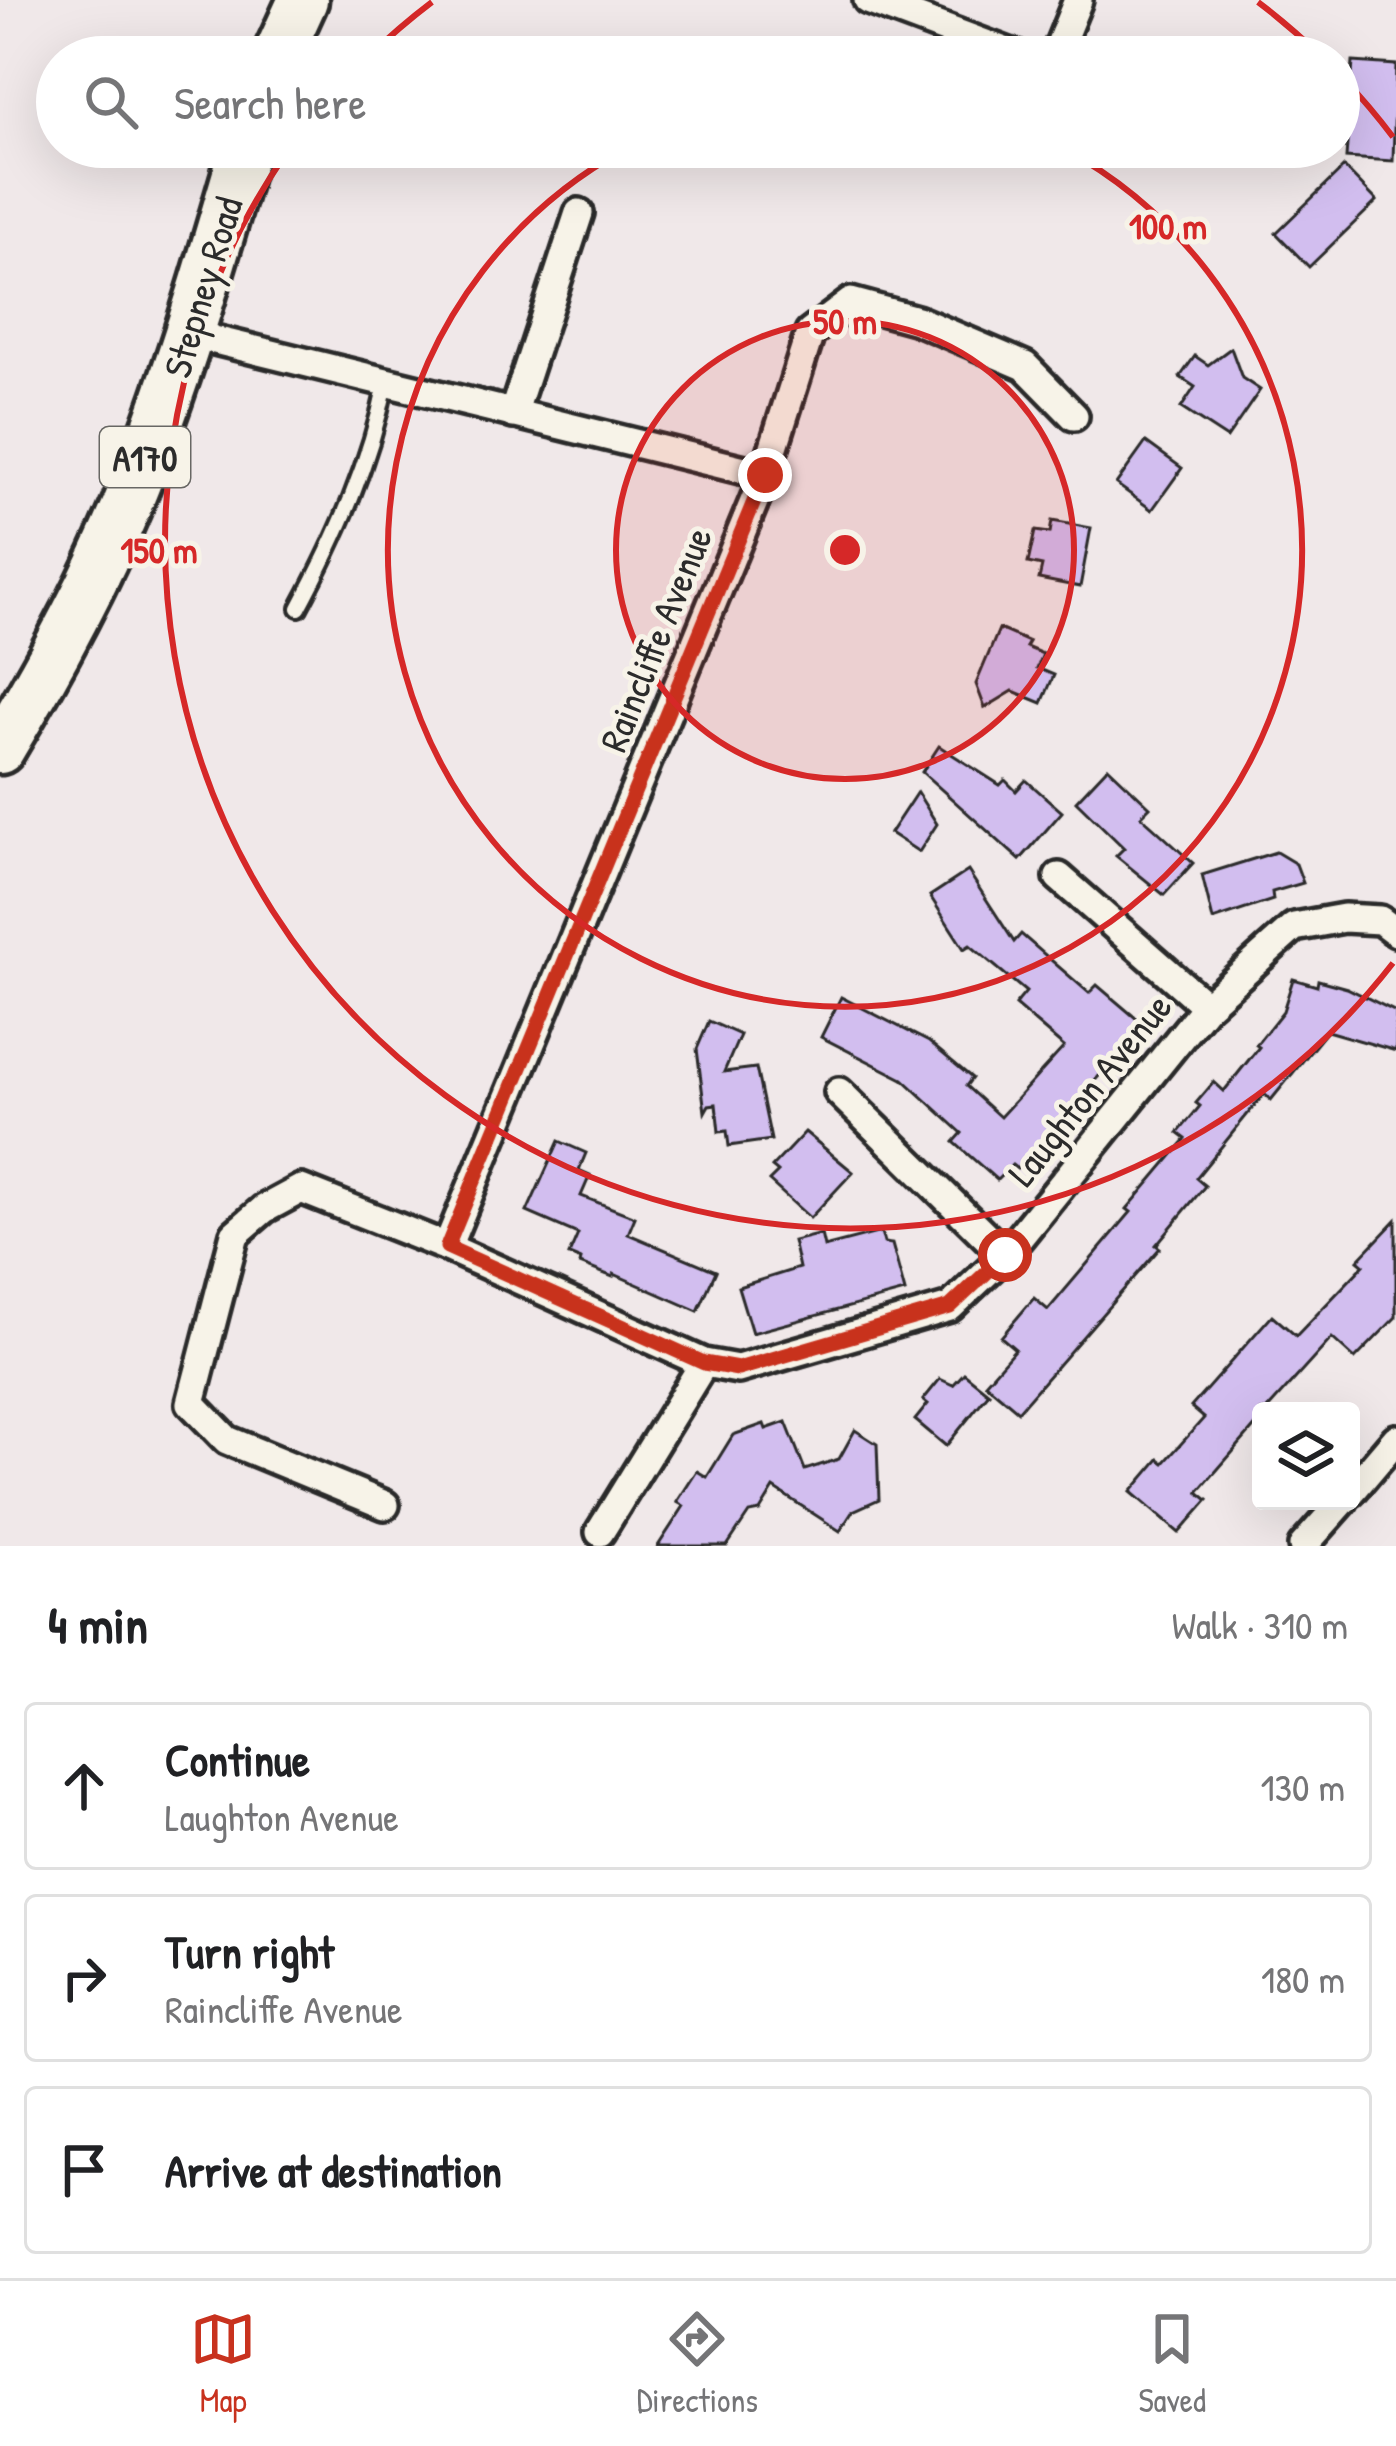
<!DOCTYPE html>
<meta charset="utf-8">
<style>
body{margin:0;font-family:"Patrick Hand",sans-serif;background:#f6f6f6;color:#202124}
.controls{position:absolute;right:36px;bottom:36px;display:grid;overflow:hidden;border-radius:12px;box-shadow:0 12px 48px #0002}
.controls button{width:108px;height:108px;display:grid;place-items:center;padding:0;border:0;border-bottom:3px solid #e0e0e0;background:#fff;color:#202124;font:60px sans-serif}
.stop{position:absolute;width:36px;height:36px;margin:-27px;border:9px solid #c8321e;border-radius:50%;background:#fff}
.stop.end{background:#c8321e;border-color:#fff;box-shadow:0 3px 12px #0008}
.list{margin:0;padding:0;list-style:none}
h2{display:flex;justify-content:space-between;align-items:center;height:156px;margin:0;padding:0 48px;font-size:51px}
h2 small{font-size:39px;font-weight:400;color:#757577}
.list li{display:grid;grid-template-columns:78px 1fr auto;gap:36px;align-items:center;box-sizing:border-box;height:168px;margin:0 24px 24px;padding:0 24px;border:3px solid #e0e0e0;border-radius:12px}
.list b{display:block;font-size:45px;white-space:nowrap}
.list p{margin:0;font-size:39px;white-space:nowrap;color:#757577}
.list em{font-size:39px;font-style:normal;color:#757577}
.icon{flex:none;width:66px;height:66px;fill:none;stroke:currentColor;stroke-width:2;stroke-linecap:round;stroke-linejoin:round}
.map{position:relative;flex:none;width:1396px;height:1546px;overflow:hidden}
.search{position:absolute;background:#fff;box-shadow:0 12px 48px #0002;left:36px;right:36px;top:36px;height:132px;display:flex;align-items:center;gap:30px;box-sizing:border-box;padding:0 42px;border-radius:66px;color:#757577;font-size:45px}
.sheet{height:732px;background:#fff}
nav{display:flex;justify-content:space-around;align-items:center;box-sizing:border-box;height:168px;border-top:3px solid #e0e0e0;background:#fff;font-size:33px;color:#757577}
nav a{display:grid;justify-items:center;gap:6px}
nav .on{color:#c8321e}
.map>svg:first-child{display:block}
</style>
<div class="map">
<svg width="1396" height="1546" viewBox="0 0 1396 1546">
<rect width="100%" height="100%" fill="#f0e8e9"/>
<filter id="ink" filterUnits="userSpaceOnUse"><feTurbulence type="fractalNoise" baseFrequency=".00833" numOctaves="2"/><feDisplacementMap in="SourceGraphic" scale="24" xChannelSelector="R" yChannelSelector="G"/><feConvolveMatrix kernelMatrix="1 2 1 2 8 2 1 2 1" color-interpolation-filters="sRGB"/></filter>
<g filter="url(#ink)">
<g fill="#d2beef" stroke="#2b2b2b" stroke-width="3">
<polygon points="1353,62 1396,65 1393,161 1346,158"/>
<polygon points="1344,167 1377,201 1309,267 1276,233"/>
<polygon points="1231,348 1242,378 1260,390 1227,438 1181,408 1195,387 1180,377 1195,356 1208,365"/>
<polygon points="1146,442 1182,468 1152,510 1116,484"/>
<polygon points="1052,521 1091,528 1080,587 1039,579 1042,566 1028,563 1035,531 1050,533"/>
<polygon points="999,629 1029,642 1026,647 1043,654 1037,668 1054,675 1042,703 1013,691 985,708 976,684"/>
<polygon points="939,746 1000,785 1005,780 1016,791 1026,780 1062,812 1020,860 922,772"/>
<polygon points="1108,767 1150,807 1141,816 1193,863 1164,895 1116,856 1124,848 1076,801"/>
<polygon points="917,792 937,824 919,852 890,833"/>
<polygon points="1276,852 1296,864 1303,883 1272,892 1273,900 1213,920 1202,875"/>
<polygon points="968,871 1014,942 1021,934 1089,993 1097,985 1144,1025 1017,1169 1012,1165 997,1180 954,1142 962,1133 903,1079 821,1037 841,997 929,1042 972,1078 966,1086 1000,1117 1064,1047 1015,1005 1026,992 970,945 964,949 930,896"/>
<polygon points="1293,979 1317,986 1318,980 1347,988 1396,1012 1396,1051 1327,1031 1271,1100 1264,1094 1196,1178 1205,1186 1156,1245 1160,1248 1018,1411 985,1383 1015,1349 1001,1337 1034,1298 1048,1310 1131,1212 1127,1209 1186,1139 1178,1133 1200,1106 1196,1103 1214,1082 1224,1091 1259,1047 1256,1045 1283,1011"/>
<polygon points="709,1021 740,1035 724,1072 756,1068 771,1140 729,1146 727,1131 719,1132 716,1104 709,1105 705,1112 697,1049"/>
<polygon points="805,1132 853,1172 810,1218 769,1181 778,1172 772,1167"/>
<polygon points="559,1141 586,1153 579,1170 590,1175 581,1196 635,1217 628,1234 716,1271 698,1311 614,1274 613,1277 580,1264 581,1260 569,1255 578,1234 527,1212"/>
<polygon points="1396,1220 1396,1317 1355,1359 1332,1338 1266,1411 1261,1411 1258,1423 1198,1492 1208,1500 1179,1533 1131,1492 1159,1459 1164,1463 1204,1418 1191,1407 1272,1315 1296,1336 1364,1265 1358,1260"/>
<polygon points="881,1232 884,1243 892,1244 905,1292 752,1333 738,1287 799,1268 793,1241 821,1234 824,1247"/>
<polygon points="964,1373 989,1393 946,1446 915,1420 928,1404 923,1400 940,1379 953,1385"/>
<polygon points="786,1422 805,1470 839,1459 855,1430 877,1444 879,1499 853,1511 840,1531 774,1488 760,1511 749,1513 727,1546 658,1546 684,1506 677,1502 697,1471 707,1477 733,1435 764,1424 766,1429"/>
</g>
<g fill="none" stroke-linecap="round" stroke-linejoin="round">
<g stroke="#2b2b2b" stroke-width="22">
<path id="lane" d="M299,608C337,537 370,463 386,383"/>
</g>
<g stroke="#2b2b2b" stroke-width="36">
<g id="street">
<polyline points="868,0 1020,57"/>
<polyline points="1055,57 1078,0"/>
<polyline points="190,334 765,475 447,1247"/>
<polyline points="513,414 579,213"/>
<polyline points="765,475 810,333 851,302 917,320 1025,366 1074,416"/>
<polyline points="1059,877 1206,1006"/>
<polyline points="839,1092 1005,1255"/>
<polyline points="1351,1492 1396,1439"/>
<polyline points="385,1505 227,1440 191,1403 235,1234 264,1209 301,1189 447,1247 704,1363 738,1369 950,1307 1005,1255 1206,1006 1294,927 1344,918 1380,920 1396,932"/>
<polyline points="600,1532 704,1363"/>
<polyline points="1303,1546 1343,1501"/>
</g>
</g>
<g stroke="#2b2b2b" stroke-width="57">
<g id="highway">
<polyline points="277,57 303,0"/>
<path d="M0,749C47,671 92,589 127,505C175,388 210,268 245,147"/>
</g>
</g>
<use href="#lane" stroke="#f7f3e8" stroke-width="14"/>
<use href="#street" stroke="#f7f3e8" stroke-width="27"/>
<use href="#highway" stroke="#f7f3e8" stroke-width="48"/>
</g>
</g>
<g fill="none" stroke-linecap="round" stroke-linejoin="round" filter="url(#ink)">
<polyline stroke="#c8321e" stroke-width="15" points="765,475 447,1247 704,1363 738,1369 950,1307 1005,1255"/>
</g>
<circle cx="845" cy="550" r="229" fill="#d62828" fill-opacity=".12"/>
<g fill="none" stroke="#d62828" stroke-width="6">
<circle cx="845" cy="550" r="229"/>
<path d="M1063 148A457 457 0 1 1 627 148"/>
<path d="M1393 963A686 686 0 0 1 287 152M368 57A686 686 0 0 1 432 2M1258 2A686 686 0 0 1 1322 57M1343 78A686 686 0 0 1 1393 137"/>
</g>
<g text-anchor="middle" dominant-baseline="central" stroke-width="10" stroke-linejoin="round" paint-order="stroke">
<rect fill="#f7f3e8" stroke="#686764" stroke-width="3" x="100" y="427" width="90" height="60" rx="9"/>
<g font-size="36" font-weight="bold" fill="#2b2b2b">
<text x="145" y="457">A170</text>
</g>
<g font-size="39" fill="#2b2b2b" stroke="#f7f3e8">
<text transform="translate(202 287) rotate(-73)">Stepney Road</text>
<text transform="translate(655 639) rotate(-68)">Raincliffe Avenue</text>
<text transform="translate(1089 1089) rotate(-51)">Laughton Avenue</text>
</g>
</g>
<circle cx="845" cy="550" r="18" fill="#d62828" stroke="#f7f3e8" stroke-width="6"/>
<g font-size="36" text-anchor="middle" font-weight="bold" fill="#d62828" stroke="#f7f3e8" stroke-width="10" stroke-linejoin="round" paint-order="stroke">
<text x="1168" y="239">100 m</text>
<text x="845" y="334">50 m</text>
<text x="159" y="563">150 m</text>
</g>
</svg>
<div class="controls">
<button><svg class="icon" aria-label="layers" viewBox="0 0 24 24"><path d="M12 4l9 5-9 5-9-5zM3 14l9 5 9-5"/></svg></button>
</div>
<div class="stop" style="left:1005px;top:1255px"></div>
<div class="stop end" style="left:765px;top:475px"></div>
<div class="search"><svg class="icon" aria-label="search" viewBox="0 0 24 24"><circle cx="10" cy="10" r="6"/><path d="M15 15l6 6"/></svg>Search here</div>
</div>
<section class="sheet">
<h2>4 min<small>Walk · 310 m</small></h2>
<ul class="list">
<li><svg class="icon" aria-label="ahead" viewBox="0 0 24 24"><path d="M12 20V5M6 11l6-6 6 6"/></svg><div><b>Continue</b><p>Laughton Avenue</p></div><em>130 m</em></li>
<li><svg class="icon" aria-label="right" viewBox="0 0 24 24"><path d="M7 20v-9h11M14 6l5 5-5 5"/></svg><div><b>Turn right</b><p>Raincliffe Avenue</p></div><em>180 m</em></li>
<li><svg class="icon" aria-label="arrive" viewBox="0 0 24 24"><path d="M6 21V4h12l-3 4 3 4H6"/></svg><div><b>Arrive at destination</b></div></li>
</ul>
</section>
<nav>
<a class="on"><svg class="icon" aria-label="map" viewBox="0 0 24 24"><path d="M3 6l6-2 6 2 6-2v14l-6 2-6-2-6 2zM9 4v14M15 6v14"/></svg>Map</a>
<a><svg class="icon" aria-label="directions" viewBox="0 0 24 24"><path d="M12 3l9 9-9 9-9-9zM9 14v-3h6M13 9l2 2-2 2"/></svg>Directions</a>
<a><svg class="icon" aria-label="saved" viewBox="0 0 24 24"><path d="M7 4h10v16l-5-4-5 4z"/></svg>Saved</a>
</nav>
